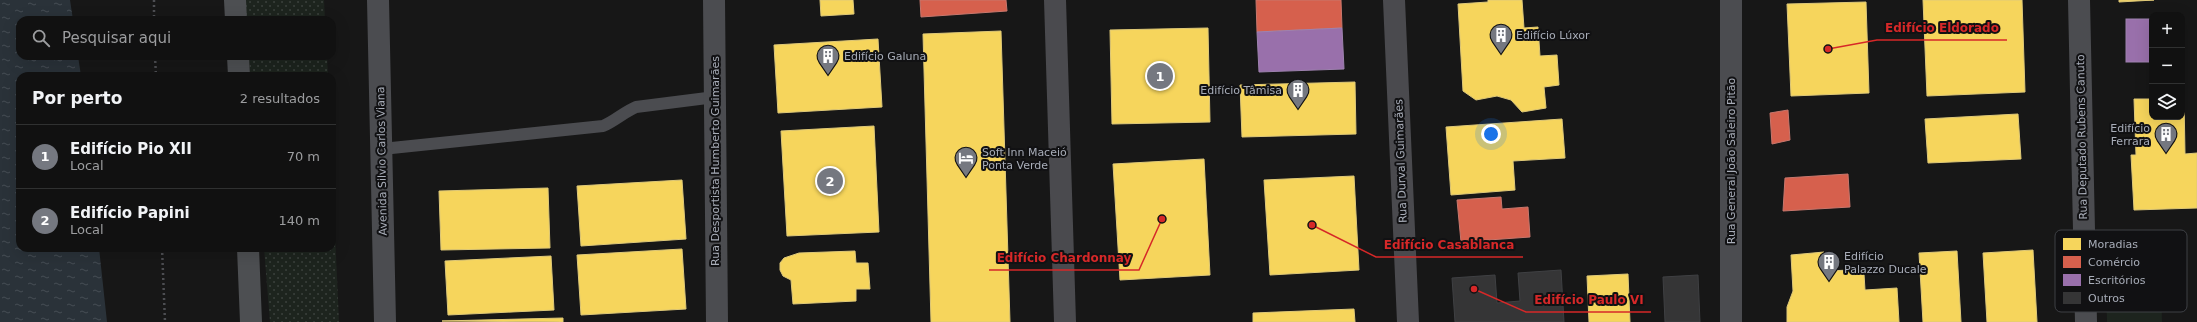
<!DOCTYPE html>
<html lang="pt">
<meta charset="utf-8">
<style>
body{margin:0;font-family:"DejaVu Sans",sans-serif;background:#1a1a1a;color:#f1f3f6}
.controls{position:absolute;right:12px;top:12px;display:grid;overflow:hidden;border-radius:8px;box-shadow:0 4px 16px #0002}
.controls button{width:36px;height:36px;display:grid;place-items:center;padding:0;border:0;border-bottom:1px solid #303131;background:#111;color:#f1f3f6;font:20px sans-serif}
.you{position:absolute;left:1491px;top:134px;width:14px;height:14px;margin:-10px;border:3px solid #fff;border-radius:50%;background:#1a73e8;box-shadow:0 0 0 6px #1a73e833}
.badge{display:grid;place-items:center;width:26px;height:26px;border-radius:50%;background:#757880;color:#fff;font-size:13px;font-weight:700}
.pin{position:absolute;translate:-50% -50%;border:2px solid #fff;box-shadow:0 1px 4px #0006}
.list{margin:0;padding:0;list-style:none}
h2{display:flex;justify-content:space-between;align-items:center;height:52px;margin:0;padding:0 16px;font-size:17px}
h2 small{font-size:13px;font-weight:400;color:#9c9d9f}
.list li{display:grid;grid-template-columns:26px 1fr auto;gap:12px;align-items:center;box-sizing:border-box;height:64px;padding:0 16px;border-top:1px solid #303131}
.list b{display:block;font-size:15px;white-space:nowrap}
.list p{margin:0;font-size:13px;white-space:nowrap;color:#9c9d9f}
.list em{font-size:13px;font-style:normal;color:#9c9d9f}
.icon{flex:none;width:22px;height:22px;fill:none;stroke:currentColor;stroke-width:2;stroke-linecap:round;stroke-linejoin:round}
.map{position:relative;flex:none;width:2197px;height:322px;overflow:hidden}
.search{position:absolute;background:#111;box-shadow:0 4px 16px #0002;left:16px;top:16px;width:320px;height:44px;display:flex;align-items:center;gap:10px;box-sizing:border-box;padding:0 14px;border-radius:12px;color:#9c9d9f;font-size:15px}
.panel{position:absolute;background:#111;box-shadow:0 4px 16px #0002;left:16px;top:72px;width:320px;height:180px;border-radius:12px}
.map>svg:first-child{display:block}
</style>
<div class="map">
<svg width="2197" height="322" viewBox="0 0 2197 322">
<defs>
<pattern id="grass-dots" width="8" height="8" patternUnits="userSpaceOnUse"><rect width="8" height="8" fill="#1d241e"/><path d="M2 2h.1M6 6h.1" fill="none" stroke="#3b413d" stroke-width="1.8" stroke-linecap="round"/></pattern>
<pattern id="water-ripples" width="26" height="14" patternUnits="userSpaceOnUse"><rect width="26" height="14" fill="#2a3239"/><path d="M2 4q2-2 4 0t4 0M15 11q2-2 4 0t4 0" fill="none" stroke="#464d54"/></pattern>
</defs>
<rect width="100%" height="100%" fill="#171717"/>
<g fill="url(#grass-dots)">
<polygon points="244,0 324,0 325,20 246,20"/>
<polygon points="249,56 327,56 328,76 250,76"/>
<polygon points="332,166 339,322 270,322 264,248 332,248"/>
</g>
<polygon fill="#1d241e" points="2160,245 2162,322 2107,322 2105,246"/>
<polygon fill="url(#water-ripples)" points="0,0 70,0 73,20 20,20 20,56 78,56 81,76 20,76 20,248 99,248 107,322 0,322"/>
<g fill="#f6d55c" stroke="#dfc978">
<polygon points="820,0 853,0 854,14 821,16"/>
<polygon points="1488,0 1522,0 1524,28 1538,27 1540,56 1557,55 1559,85 1544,87 1546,108 1522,112 1511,100 1497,96 1476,100 1463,91 1458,4 1488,2"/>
<polygon points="1923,0 2022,0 2025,92 1927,96"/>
<polygon points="2119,0 2154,0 2119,2"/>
<polygon points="1866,2 1869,93 1791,96 1787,4"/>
<polygon points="1208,28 1210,122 1112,124 1110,30"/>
<polygon points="1001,31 1010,322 931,322 923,34"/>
<polygon points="878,39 882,107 778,113 774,45"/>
<polygon points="1355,82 1356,134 1242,137 1240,85"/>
<polygon points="2182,98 2184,98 2185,154 2197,153 2197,208 2134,210 2131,155 2136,155 2134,99 2152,99 2152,117 2182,117"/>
<polygon points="2018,114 2021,159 1928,163 1925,119"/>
<polygon points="1562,119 1565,158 1513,161 1515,190 1451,195 1446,127"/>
<polygon points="874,126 879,232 787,236 781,131"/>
<polygon points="1204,159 1210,275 1120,280 1113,164"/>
<polygon points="1354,176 1359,270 1270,275 1264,180"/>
<polygon points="682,180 686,239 581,246 577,186"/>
<polygon points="548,188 550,248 441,250 439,191"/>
<polygon points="682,249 686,309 581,315 577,255"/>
<polygon points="2033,250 2037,322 1987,322 1983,253"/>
<polygon points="855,251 856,263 868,263 870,289 856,289 856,301 793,304 791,280 783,276 780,270 780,263 784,258 799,253"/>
<polygon points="1957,251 1961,322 1923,322 1919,253"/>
<polygon points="1824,252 1825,271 1852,270 1852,275 1864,274 1865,290 1897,288 1899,322 1787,322 1787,307 1793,291 1791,255"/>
<polygon points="551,256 554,310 448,315 445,261"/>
<polygon points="1628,274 1630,322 1589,322 1587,276"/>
<polygon points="1354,309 1355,322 1253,322 1253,313"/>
<polygon points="563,318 563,322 442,321"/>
</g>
<g fill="#d6604d" stroke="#c8776d">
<polygon points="920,0 1006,0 1007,11 921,17"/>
<polygon points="1256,0 1341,0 1342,28 1257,32"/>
<polygon points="1788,110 1790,140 1772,144 1770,113"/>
<polygon points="1848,174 1850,207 1783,211 1785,178"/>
<polygon points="1501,197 1502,209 1528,207 1530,237 1461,242 1457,200"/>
</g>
<g fill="#9970ab" stroke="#9e82af">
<rect x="2126" y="19" width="26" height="43"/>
<polygon points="1342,28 1344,69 1259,72 1257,32"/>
</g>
<g fill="#353536" stroke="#3f4043">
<polygon points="1561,270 1564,322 1455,322 1452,278 1495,275 1497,303 1520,301 1518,273"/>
<polygon points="1698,275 1700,322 1665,322 1663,277"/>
</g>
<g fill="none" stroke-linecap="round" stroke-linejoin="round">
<g stroke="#4d4e52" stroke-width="2.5" stroke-dasharray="2 3" stroke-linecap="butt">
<polyline points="154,0 154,20"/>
<polyline points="155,56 156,76"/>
<polyline points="162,248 165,322"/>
</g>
<path stroke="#4b4c50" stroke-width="12" d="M382,149L603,126C615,121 624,112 636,107L715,97"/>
<g stroke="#4b4c50" stroke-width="22">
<polyline points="378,0 385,322"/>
<polyline points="714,0 717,322"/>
<polyline points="1731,0 1731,322"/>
<polyline points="2079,0 2086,322"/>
</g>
<g stroke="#4a4a4e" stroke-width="22">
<polyline points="1055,0 1065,322"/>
<polyline points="1394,0 1408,322"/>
</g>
<g stroke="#4d4f52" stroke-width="22">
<polyline points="235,0 236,20"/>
<polyline points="238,56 239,76"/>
<polyline points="248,248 251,322"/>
</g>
</g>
<defs>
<g id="building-pin" transform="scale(1.15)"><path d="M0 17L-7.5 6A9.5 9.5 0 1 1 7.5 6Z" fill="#757880" stroke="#111113"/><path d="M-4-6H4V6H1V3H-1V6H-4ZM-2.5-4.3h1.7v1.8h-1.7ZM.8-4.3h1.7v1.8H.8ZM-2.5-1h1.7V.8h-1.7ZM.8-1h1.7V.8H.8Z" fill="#fff"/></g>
<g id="hotel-pin" transform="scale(1.15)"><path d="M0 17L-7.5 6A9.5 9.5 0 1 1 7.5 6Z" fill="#757880" stroke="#111113"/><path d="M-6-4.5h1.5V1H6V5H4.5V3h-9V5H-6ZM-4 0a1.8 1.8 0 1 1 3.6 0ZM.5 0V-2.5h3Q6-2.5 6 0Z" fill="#fff"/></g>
</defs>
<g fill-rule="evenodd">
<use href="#building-pin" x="1501" y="35"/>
<use href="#building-pin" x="828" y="56"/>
<use href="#building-pin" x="1298" y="90"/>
<use href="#building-pin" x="2166" y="134"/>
<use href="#hotel-pin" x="966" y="158"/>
<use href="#building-pin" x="1829" y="262"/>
</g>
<g text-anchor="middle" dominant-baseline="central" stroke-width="4" stroke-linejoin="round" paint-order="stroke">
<g font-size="11" fill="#a8adb8" stroke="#111113" text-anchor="start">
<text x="1516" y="35">Edifício Lúxor</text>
<text x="844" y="56">Edifício Galuna</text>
<text x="1282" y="90" text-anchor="end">Edifício Tâmisa</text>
<text x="2150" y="128" text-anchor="end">Edifício<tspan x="2150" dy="13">Ferrara</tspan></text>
<text x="982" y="152">Soft Inn Maceió<tspan x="982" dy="13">Ponta Verde</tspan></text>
<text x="1844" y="256">Edifício<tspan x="1844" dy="13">Palazzo Ducale</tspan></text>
</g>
<g font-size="11" fill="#a8adb8" stroke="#111113">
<text transform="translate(2082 137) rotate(-91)">Rua Deputado Rubens Canuto</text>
<text transform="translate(382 161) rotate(-91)">Avenida Silvio Carlos Viana</text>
<text transform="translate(715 161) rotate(-90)">Rua Desportista Humberto Guimarães</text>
<text transform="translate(1401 161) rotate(-92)">Rua Durval Guimarães</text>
<text transform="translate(1731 161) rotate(-90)">Rua General João Saleiro Pitão</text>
</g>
</g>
<rect x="2055" y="230" width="132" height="82" rx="6" fill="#111113" stroke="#3e4045" stroke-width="1"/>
<rect x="2063" y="238" width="18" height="12" fill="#f6d55c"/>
<rect x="2063" y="256" width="18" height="12" fill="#d6604d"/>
<rect x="2063" y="274" width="18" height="12" fill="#9970ab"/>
<rect x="2063" y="292" width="18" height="12" fill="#353536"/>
<g font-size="11" fill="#a8adb8">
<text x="2088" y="248">Moradias</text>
<text x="2088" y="266">Comércio</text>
<text x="2088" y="284">Escritórios</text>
<text x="2088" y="302">Outros</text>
</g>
<path fill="none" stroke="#d62828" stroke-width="1.5" d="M1828 49L1877 40H2007M1312 225L1376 257H1523M1162 219L1139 270H989M1474 289L1526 312H1651"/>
<g fill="#d62828" stroke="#111113" stroke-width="1.5">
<circle cx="1828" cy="49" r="4"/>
<circle cx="1312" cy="225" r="4"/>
<circle cx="1162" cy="219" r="4"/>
<circle cx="1474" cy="289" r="4"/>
</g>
<g font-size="12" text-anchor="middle" font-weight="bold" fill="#d62828" stroke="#111113" stroke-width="4" stroke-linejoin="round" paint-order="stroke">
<text x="1942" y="32">Edifício Eldorado</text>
<text x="1449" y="249">Edifício Casablanca</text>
<text x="1064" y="262">Edifício Chardonnay</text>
<text x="1589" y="304">Edifício Paulo VI</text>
</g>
</svg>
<div class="controls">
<button>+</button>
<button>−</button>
<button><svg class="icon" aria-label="layers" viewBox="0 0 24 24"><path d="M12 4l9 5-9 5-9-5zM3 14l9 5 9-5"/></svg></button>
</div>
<div class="you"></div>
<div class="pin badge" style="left:1160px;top:76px">1</div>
<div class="pin badge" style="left:830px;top:181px">2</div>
<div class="search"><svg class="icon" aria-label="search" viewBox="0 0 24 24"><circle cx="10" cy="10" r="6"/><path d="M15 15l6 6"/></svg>Pesquisar aqui</div>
<section class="panel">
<h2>Por perto<small>2 resultados</small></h2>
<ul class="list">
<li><span class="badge">1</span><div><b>Edifício Pio XII</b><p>Local</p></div><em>70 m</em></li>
<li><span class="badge">2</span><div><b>Edifício Papini</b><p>Local</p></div><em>140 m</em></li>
</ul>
</section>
</div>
